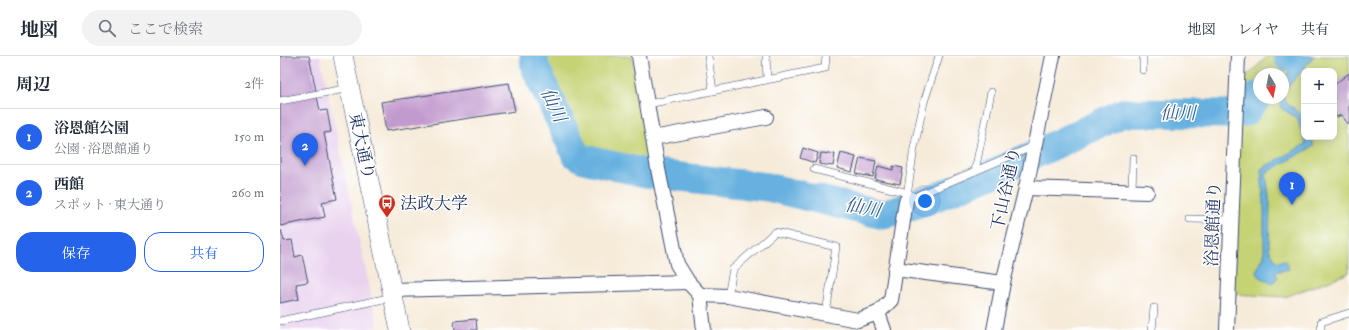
<!DOCTYPE html>
<html lang="ja">
<meta charset="utf-8">
<style>
body{margin:0;font-family:"IM FELL Double Pica","Noto Serif JP",serif;background:#f2f2f3;color:#1f2937}
.controls{position:absolute;right:12px;top:12px;display:grid;overflow:hidden;border-radius:8px;box-shadow:0 2px 10px #0003}
.controls button{width:36px;height:36px;display:grid;place-items:center;padding:0;border:0;border-bottom:1px solid #e0e1e3;background:#fff;color:#1f2937;font:20px sans-serif}
.compass{position:absolute;left:973px;top:12px;width:36px;height:36px;border-radius:50%;background:#fff;box-shadow:0 2px 10px #0003;rotate:170deg}
.you{position:absolute;left:645px;top:145px;width:14px;height:14px;margin:-10px;border:3px solid #fff;border-radius:50%;background:#1a73e8;box-shadow:0 0 0 6px #1a73e833}
.badge{display:grid;place-items:center;width:26px;height:26px;border-radius:50%;background:#2563eb;color:#fff;font-size:13px;font-weight:700}
.pin{position:absolute;translate:-50% -33px;filter:drop-shadow(0 1px 2px #0008)}
.pin::after{content:'';position:absolute;top:21px;width:14px;height:12px;background:inherit;clip-path:polygon(0 0,100% 0,50% 100%)}
.list{margin:0;padding:0;list-style:none}
h2{display:flex;justify-content:space-between;align-items:center;height:52px;margin:0;padding:0 16px;font-size:17px}
h2 small{font-size:13px;font-weight:400;color:#747a83}
.list li{display:grid;grid-template-columns:26px 1fr auto;gap:12px;align-items:center;box-sizing:border-box;height:56px;padding:0 16px;border-top:1px solid #e0e1e3}
.list b{display:block;font-size:15px;white-space:nowrap}
.list p{margin:0;font-size:13px;white-space:nowrap;color:#747a83}
.list em{font-size:13px;font-style:normal;color:#747a83}
.actions{display:flex;gap:8px;padding:12px 16px}
.actions a{flex:1;padding:9px 0;border:1px solid #2563eb;border-radius:16px;text-align:center;font-size:14px;color:#2563eb}
.actions .main{background:#2563eb;color:#fff}
.icon{flex:none;width:22px;height:22px;fill:none;stroke:currentColor;stroke-width:2;stroke-linecap:round;stroke-linejoin:round}
.map{position:relative;flex:none;width:1069px;height:274px;overflow:hidden}
header{display:flex;align-items:center;gap:24px;box-sizing:border-box;height:56px;padding:0 20px;background:#fff;border-bottom:1px solid #e0e1e3}
header strong{font-size:19px}
nav{display:flex;gap:22px;margin-inline-start:auto;font-size:14px}
.search{width:280px;height:36px;background:#f2f2f3;display:flex;align-items:center;gap:10px;box-sizing:border-box;padding:0 14px;border-radius:22px;color:#747a83;font-size:15px}
main{display:flex}
aside{flex:1;background:#fff}
.map>svg:first-child{display:block}
</style>
<header>
<strong>地図</strong>
<div class="search"><svg class="icon" aria-label="search" viewBox="0 0 24 24"><circle cx="10" cy="10" r="6"/><path d="M15 15l6 6"/></svg>ここで検索</div>
<nav><a>地図</a><a>レイヤ</a><a>共有</a></nav>
</header>
<main>
<aside>
<h2>周辺<small>2件</small></h2>
<ul class="list">
<li><span class="badge">1</span><div><b>浴恩館公園</b><p>公園 · 浴恩館通り</p></div><em>150 m</em></li>
<li><span class="badge">2</span><div><b>西館</b><p>スポット · 東大通り</p></div><em>260 m</em></li>
</ul>
<div class="actions"><a class="main">保存</a><a>共有</a></div>
</aside>
<div class="map">
<svg width="1069" height="274" viewBox="0 0 1069 274">
<rect width="100%" height="100%" fill="#fff"/>
<filter id="ink" filterUnits="userSpaceOnUse"><feTurbulence type="fractalNoise" baseFrequency=".025" numOctaves="2"/><feDisplacementMap in="SourceGraphic" scale="8" xChannelSelector="R" yChannelSelector="G"/><feConvolveMatrix kernelMatrix="1 2 1 2 8 2 1 2 1" color-interpolation-filters="sRGB"/></filter>
<filter id="wash" filterUnits="userSpaceOnUse"><feTurbulence type="fractalNoise" baseFrequency=".012" numOctaves="4" result="noise"/><feDisplacementMap in="SourceGraphic" scale="16" xChannelSelector="R" yChannelSelector="G"/><feGaussianBlur stdDeviation="0.9" result="paint"/><feColorMatrix in="noise" values="0 0 0 0 0 0 0 0 0 0 0 0 0 0 0 0 0 1.4 0 .05"/><feComposite in="paint" operator="in"/></filter>
<g filter="url(#wash)">
<rect width="100%" height="100%" fill="#f6ebd9"/>
<polygon fill="#e8d2ee" points="0,0 40,0 98,271 85,274 0,274"/>
<g fill="#c6d375" stroke="#70816a" fill-rule="evenodd">
<polygon points="260,0 352,0 371,109 304,95 260,5"/>
<path d="M988,0H1069V217L1005,241L953,238L959,27ZM1024,15H1054V81H1024ZM979,18H1003V42H979Z"/>
</g>
<g fill="#66b1df" stroke="#40709e">
<polygon points="1019,0 1034,0 1003,37 1003,25"/>
<path d="M1003,38L1007,48C1025,59 1024,60 1024,81H1030L1034,90L986,117L990,148L989,193L997,206L1005,204L1009,213L995,216L998,221L992,228L979,220L976,215L984,200V149L981,113L1026,88L1017,62L1001,52L999,42H1003Z"/>
</g>
<g fill="none" stroke-linecap="round" stroke-linejoin="round">
<g stroke="#66b1df" stroke-width="29">
<polyline points="254,0 255,11 296,99 304,103 366,117 487,131 603,159 649,144 723,113 843,57 951,58 966,56 979,39"/>
<polyline points="1008,1 1008,0"/>
</g>
</g>
<g id="blocks">
<g fill="#c19ace">
<polygon points="0,0 29,0 40,55 47,54 51,76 44,77 57,143 42,146 45,161 0,170"/>
<polygon points="1069,17 1069,69 1061,59 1057,61 1054,57 1054,29"/>
<polygon points="229,27 235,55 106,75 101,46"/>
<polygon points="523,92 538,97 535,107 520,102"/>
<polygon points="541,97 555,98 553,110 539,108"/>
<polygon points="561,97 576,101 572,116 557,112"/>
<polygon points="580,102 596,105 593,121 576,118"/>
<polygon points="598,110 613,114 613,110 623,112 620,128 595,123"/>
<polygon points="1,174 4,185 12,184 15,201 22,199 28,226 16,228 19,243 0,247 0,175"/>
<polygon points="196,263 197,274 175,274 174,265"/>
</g>
</g>
</g>
<g filter="url(#ink)">
<use href="#blocks" fill-opacity="0" stroke="#3c4b70" stroke-width="1"/>
<g fill="none" stroke-linecap="round" stroke-linejoin="round">
<g stroke="#3c4b70" stroke-width="8">
<g id="lane">
<polyline points="428,0 433,35"/>
<polyline points="486,0 487,23"/>
<polyline points="863,14 863,0"/>
<polyline points="0,45 70,32"/>
<polyline points="368,48 545,12 546,0"/>
<polyline points="534,113 628,137 634,141 754,90"/>
<polyline points="695,115 711,36"/>
<polyline points="852,135 853,102"/>
<polyline points="627,140 634,92 644,46 659,0"/>
<polyline points="910,163 951,164"/>
<polyline points="448,240 453,213 495,176 556,191 546,258"/>
<polyline points="0,265 113,241"/>
<polyline points="872,274 874,252"/>
<polyline points="1041,274 1041,266 1069,257"/>
</g>
</g>
<g stroke="#3c4b70" stroke-width="16">
<g id="street">
<polyline points="359,0 378,113 397,208 408,226 420,239 424,274"/>
<polyline points="373,82 486,61"/>
<polyline points="746,132 867,136"/>
<polyline points="615,213 723,227"/>
<polyline points="112,234 408,226"/>
<polyline points="420,239 448,240 578,264 598,257"/>
<polyline points="604,274 598,257 611,244 626,145"/>
<polyline points="714,274 723,227 746,132 773,0"/>
<polyline points="947,274 958,0"/>
</g>
</g>
<g stroke="#3c4b70" stroke-width="20">
<polyline id="secondary" points="63,0 120,274"/>
</g>
<use href="#lane" stroke="#fff" stroke-width="7"/>
<use href="#street" stroke="#fff" stroke-width="14"/>
<use href="#secondary" stroke="#fff" stroke-width="19"/>
</g>
</g>
<defs>
<g id="bus-pin" transform="scale(0.9)"><path d="M0 17L-7.5 6A9.5 9.5 0 1 1 7.5 6Z" fill="#c8321e" stroke="#fff"/><path d="M-5-6H5V4H4V6H2V4H-2V6H-4V4H-5ZM-3.5-4V0h7V-4ZM-3.5 1.2v1.5H-2V1.2ZM2 1.2v1.5H3.5V1.2Z" fill="#fff"/></g>
</defs>
<g fill-rule="evenodd">
<use href="#bus-pin" x="107" y="147"/>
</g>
<g text-anchor="middle" dominant-baseline="central" stroke-width="3" stroke-linejoin="round" paint-order="stroke">
<g font-size="17" fill="#1b2f5e" stroke="#fff">
<text transform="translate(82 90) rotate(78)">東大通り</text>
<text transform="translate(726 133) rotate(-78)">下山谷通り</text>
<text transform="translate(933 168) rotate(-88)">浴恩館通り</text>
</g>
<g font-size="17" fill="#1b2f5e" stroke="#fff" text-anchor="start">
<text x="120" y="147">法政大学</text>
</g>
<g font-size="18" font-style="italic" fill="#355c8b" stroke="#fff">
<text transform="translate(273 49) rotate(65)">仙川</text>
<text x="898" y="57">仙川</text>
<text transform="translate(583 152) rotate(10)">仙川</text>
</g>
</g>
</svg>
<div class="controls">
<button>+</button>
<button>−</button>
</div>
<svg class="compass" viewBox="-18 -18 36 36"><path d="M0-13l5 13h-10z" fill="#e53935"/><path d="M0 13l5-13h-10z" fill="#747a83"/></svg>
<div class="you"></div>
<div class="pin badge" style="left:1012px;top:149px">1</div>
<div class="pin badge" style="left:25px;top:110px">2</div>
</div>
</main>
